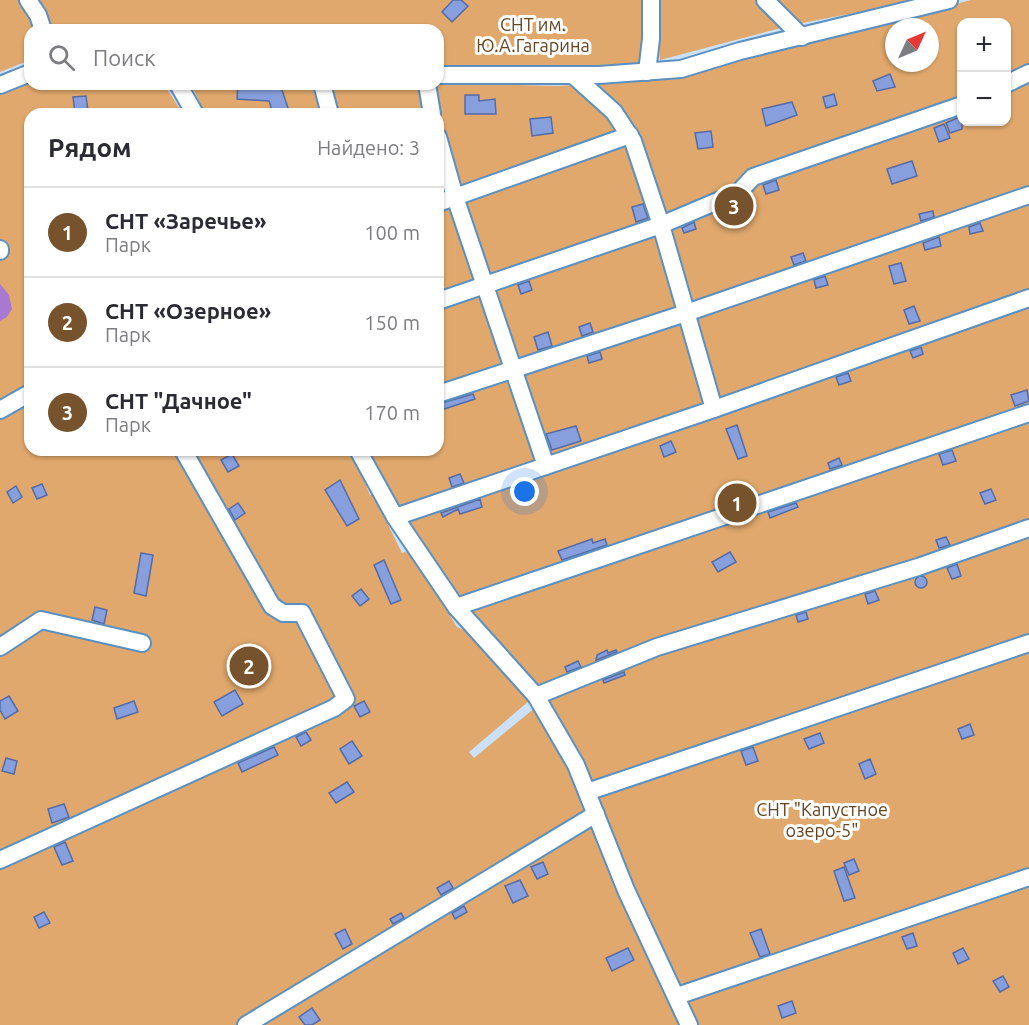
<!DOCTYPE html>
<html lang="ru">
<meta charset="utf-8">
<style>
body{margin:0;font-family:Ubuntu,sans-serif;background:#f2f2f3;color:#2b2b33}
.controls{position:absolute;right:18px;top:18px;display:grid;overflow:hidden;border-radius:12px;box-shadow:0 2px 4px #0004}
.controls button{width:54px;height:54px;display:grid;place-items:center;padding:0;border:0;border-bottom:2px solid #e1e1e2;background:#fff;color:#2b2b33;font:30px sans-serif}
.compass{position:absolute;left:885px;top:18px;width:54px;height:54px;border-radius:50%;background:#fff;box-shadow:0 2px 4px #0004;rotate:46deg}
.you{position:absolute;left:525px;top:492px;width:21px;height:21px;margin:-15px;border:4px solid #fff;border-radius:50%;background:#1a73e8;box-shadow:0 0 0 9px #1a73e833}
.badge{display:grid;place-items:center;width:39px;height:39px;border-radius:50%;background:#76532c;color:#fff;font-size:20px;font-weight:700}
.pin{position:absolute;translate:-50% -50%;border:3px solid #fff;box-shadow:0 2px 6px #0006}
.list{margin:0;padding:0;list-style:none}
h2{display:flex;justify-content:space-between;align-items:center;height:78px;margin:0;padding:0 24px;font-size:26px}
h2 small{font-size:20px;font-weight:400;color:#7c7c81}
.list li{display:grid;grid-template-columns:39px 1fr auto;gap:18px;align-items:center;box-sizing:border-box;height:90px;padding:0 24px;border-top:2px solid #e1e1e2}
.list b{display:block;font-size:22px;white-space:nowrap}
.list p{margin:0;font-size:20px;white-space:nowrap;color:#7c7c81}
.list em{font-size:20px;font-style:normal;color:#7c7c81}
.icon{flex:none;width:33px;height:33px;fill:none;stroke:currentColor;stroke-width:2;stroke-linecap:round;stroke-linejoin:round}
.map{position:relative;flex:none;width:1029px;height:1025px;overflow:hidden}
.search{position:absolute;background:#fff;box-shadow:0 2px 4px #0004;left:24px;top:24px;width:420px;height:66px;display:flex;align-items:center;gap:15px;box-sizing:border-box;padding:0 21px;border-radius:18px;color:#7c7c81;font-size:22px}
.panel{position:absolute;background:#fff;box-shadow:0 2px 4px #0004;left:24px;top:108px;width:420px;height:348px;border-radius:18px}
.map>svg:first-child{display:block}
</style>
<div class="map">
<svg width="1029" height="1025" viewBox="0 0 1029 1025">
<rect width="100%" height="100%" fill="#cbe1f7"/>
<g fill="#e0a86c" fill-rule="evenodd">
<polygon points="0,0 24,0 36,30 30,30 30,60 0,72"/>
<polygon points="32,0 645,0 644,57 637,64 541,69 438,65 438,30 48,30"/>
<polygon points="655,0 921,0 792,25 660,60"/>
<path d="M971,0H1029V291L393,510L364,450H438V114H205L192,86L438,83L557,86L675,79L749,55L750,57ZM962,22H1006V122H962ZM894,27H930V63H894Z"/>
<polygon points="30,82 30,84 164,84 183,114 30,114 30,450 352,450 370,495 373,494 402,553 410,550 457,627 466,631 529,701 469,752 474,758 548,697 599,675 872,586 1029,529 1029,1025 0,1025 0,94"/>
<polygon points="1029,301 1029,522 541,689 484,637 401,520"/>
</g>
<polygon fill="#a879d0" points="0,284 9,295 12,309 7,317 0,321"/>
<g fill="#879fdd" stroke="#556ba5" stroke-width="1.5">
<polygon points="453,0 461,0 468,6 452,22 442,12"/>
<polygon points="890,74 895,87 877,91 873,81"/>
<polygon points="238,84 280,84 289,111 273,114 269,101 237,99"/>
<polygon points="834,94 837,105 826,108 823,97"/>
<polygon points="465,95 479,95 479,101 495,99 496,114 465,114"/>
<polygon points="86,96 88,111 75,113 73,97"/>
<polygon points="792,102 797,115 766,126 762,109"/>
<polygon points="962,116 962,129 950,133 946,123"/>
<polygon points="551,117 553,133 532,136 530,119"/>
<polygon points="944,124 950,138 939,142 934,128"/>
<polygon points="711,131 713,147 698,149 695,133"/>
<polygon points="912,161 917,176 892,184 887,169"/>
<polygon points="776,180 779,190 766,194 763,185"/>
<polygon points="643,204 648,218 636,222 632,207"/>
<polygon points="933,211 934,217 921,221 919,214"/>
<polygon points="694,222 696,229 684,233 682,228"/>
<polygon points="980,223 983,231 970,234 969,227"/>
<polygon points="939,237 941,246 925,250 923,243"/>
<polygon points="803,253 806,261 794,265 791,257"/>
<polygon points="901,263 906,281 894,284 889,266"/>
<polygon points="825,276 828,285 816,288 814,280"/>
<polygon points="529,281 532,290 521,294 518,285"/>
<polygon points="914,306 920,321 909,324 904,310"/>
<polygon points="590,323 593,332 582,336 579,327"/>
<polygon points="548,332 552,346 538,350 534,337"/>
<polygon points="921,347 923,354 913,358 910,351"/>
<polygon points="600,352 602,359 589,363 587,356"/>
<polygon points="848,373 851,381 839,385 836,377"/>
<polygon points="1027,390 1029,401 1015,406 1011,395"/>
<polygon points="473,394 475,399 438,411 438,404"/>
<polygon points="737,425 747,456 738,459 726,429"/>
<polygon points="576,426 581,441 552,450 546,434"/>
<polygon points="671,441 676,452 664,457 660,446"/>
<polygon points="952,450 956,461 943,465 939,454"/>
<polygon points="232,454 239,466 228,472 221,460"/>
<polygon points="839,458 842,465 830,469 828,463"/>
<polygon points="460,474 464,483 452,487 449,478"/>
<polygon points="340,480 359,519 347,526 325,490"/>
<polygon points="42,484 47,495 37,499 32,488"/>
<polygon points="16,486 22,497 13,503 7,492"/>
<polygon points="991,489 996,500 985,504 980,493"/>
<polygon points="480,499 482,507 460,514 458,509 443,517 441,513"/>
<polygon points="238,503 245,513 235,520 229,509"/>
<polygon points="796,503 798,507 770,518 768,512"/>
<polygon points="946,537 950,545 939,548 936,540"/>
<polygon points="592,539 593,543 605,539 607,545 562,560 558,551"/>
<polygon points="730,552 736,562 718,572 712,562"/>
<polygon points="141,553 153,555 146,596 134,593"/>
<polygon points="384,560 401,600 391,604 374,565"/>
<polygon points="957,564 961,576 952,579 947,568"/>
<circle cx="921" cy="582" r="6"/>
<polygon points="361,589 369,599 360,606 352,596"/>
<polygon points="875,591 879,600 868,604 865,594"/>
<polygon points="95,607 107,610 104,624 92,620"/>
<polygon points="806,612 808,619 798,622 796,615"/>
<polygon points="607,650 608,653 616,650 617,652 596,660 597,655"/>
<polygon points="578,661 581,667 567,672 565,667"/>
<polygon points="624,672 625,675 604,683 603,680"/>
<polygon points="235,690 243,704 222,716 214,702"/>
<polygon points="9,696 18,711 5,719 0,710 0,701"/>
<polygon points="134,701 138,712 117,719 114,708"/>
<polygon points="364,701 370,712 360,717 354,706"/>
<polygon points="970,724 974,735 962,739 958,729"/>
<polygon points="306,732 311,740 301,746 296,737"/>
<polygon points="820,733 824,743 809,749 804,739"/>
<polygon points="352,741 362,756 349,764 340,749"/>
<polygon points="274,747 278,755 242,772 238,763"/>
<polygon points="753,747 758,761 746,765 741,751"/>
<polygon points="6,758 17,761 14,774 2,771"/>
<polygon points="870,759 876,774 865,779 859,764"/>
<polygon points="347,782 354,792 336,803 329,793"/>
<polygon points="64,804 69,817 52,823 48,809"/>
<polygon points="65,842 73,861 62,865 54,847"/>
<polygon points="854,859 859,871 849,875 844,863"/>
<polygon points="543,862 548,874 537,879 531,867"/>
<polygon points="844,867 855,898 844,901 834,871"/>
<polygon points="520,880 528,896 513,903 505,886"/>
<polygon points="449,881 453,888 441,895 437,888"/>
<polygon points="464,906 467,912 455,919 452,913"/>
<polygon points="44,912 50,923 39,928 34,917"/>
<polygon points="401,913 404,918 393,924 390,919"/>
<polygon points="345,929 352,944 343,949 335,934"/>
<polygon points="761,929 770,954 760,957 750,933"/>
<polygon points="913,933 917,946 907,949 902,937"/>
<polygon points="628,948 634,960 612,971 606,958"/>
<polygon points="963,948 969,959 958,964 953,953"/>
<polygon points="1003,976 1009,987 1000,992 993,981"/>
<polygon points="792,1001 796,1013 782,1018 778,1006"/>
<polygon points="312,1008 320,1020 312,1025 305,1025 299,1017"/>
</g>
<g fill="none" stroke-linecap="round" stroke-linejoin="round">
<g stroke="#5a90c2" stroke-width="20">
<g id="minor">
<polyline points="28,0 38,15 43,30"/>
<polyline points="765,0 802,37"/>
<polyline points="647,72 651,39 651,0"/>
<polyline points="438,75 599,75 681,69 740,51 949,0"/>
<polyline points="574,76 614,112 633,141 661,225 739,192 753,177 962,105"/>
<polyline points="178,84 195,114"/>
<polyline points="322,84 330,114"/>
<polyline points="427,84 432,114"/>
<polyline points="1006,84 1029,73"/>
<polyline points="0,85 30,73"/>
<polyline points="438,137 455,197 546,466"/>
<polyline points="438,203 630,135"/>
<polyline points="0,249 0,251"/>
<polyline points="438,301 661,225 714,409"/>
<polyline points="438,394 686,313 1029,195"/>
<polyline points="0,410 30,393"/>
<polyline points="358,450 395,517 456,607 536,696 576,765 626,890 689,1025"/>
<polyline points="395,517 714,409 1029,298"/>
<polyline points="456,607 1029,413"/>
<polyline points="0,647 41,620 142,643"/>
<polyline points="536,696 657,647 918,567 1029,528"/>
<polyline points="587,792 1029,643"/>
<polyline points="0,860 334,708 346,699 302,613 283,613 272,606 183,450"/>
<polyline points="677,996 1029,877"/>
<polyline points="246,1025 596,814"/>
</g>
</g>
<use href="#minor" stroke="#fff" stroke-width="16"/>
</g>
<g text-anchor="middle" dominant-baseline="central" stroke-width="6" stroke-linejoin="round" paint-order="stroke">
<g font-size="18" fill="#654623" stroke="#fff">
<text x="533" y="24">СНТ им.<tspan x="533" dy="21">Ю.А.Гагарина</tspan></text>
<text x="822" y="809">СНТ "Капустное<tspan x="822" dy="21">озеро-5"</tspan></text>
</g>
</g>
</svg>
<div class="controls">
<button>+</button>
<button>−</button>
</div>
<svg class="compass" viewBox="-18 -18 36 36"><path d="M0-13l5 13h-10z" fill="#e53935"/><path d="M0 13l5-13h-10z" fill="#7c7c81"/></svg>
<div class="you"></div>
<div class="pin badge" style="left:737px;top:503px">1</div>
<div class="pin badge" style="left:249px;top:666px">2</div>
<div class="pin badge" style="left:734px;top:206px">3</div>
<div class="search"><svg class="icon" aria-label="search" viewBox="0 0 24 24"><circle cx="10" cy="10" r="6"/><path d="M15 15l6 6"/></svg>Поиск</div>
<section class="panel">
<h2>Рядом<small>Найдено: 3</small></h2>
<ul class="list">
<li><span class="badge">1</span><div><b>СНТ «Заречье»</b><p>Парк</p></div><em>100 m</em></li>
<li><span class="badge">2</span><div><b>СНТ «Озерное»</b><p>Парк</p></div><em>150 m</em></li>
<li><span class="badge">3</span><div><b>СНТ &quot;Дачное&quot;</b><p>Парк</p></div><em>170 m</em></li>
</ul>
</section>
</div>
